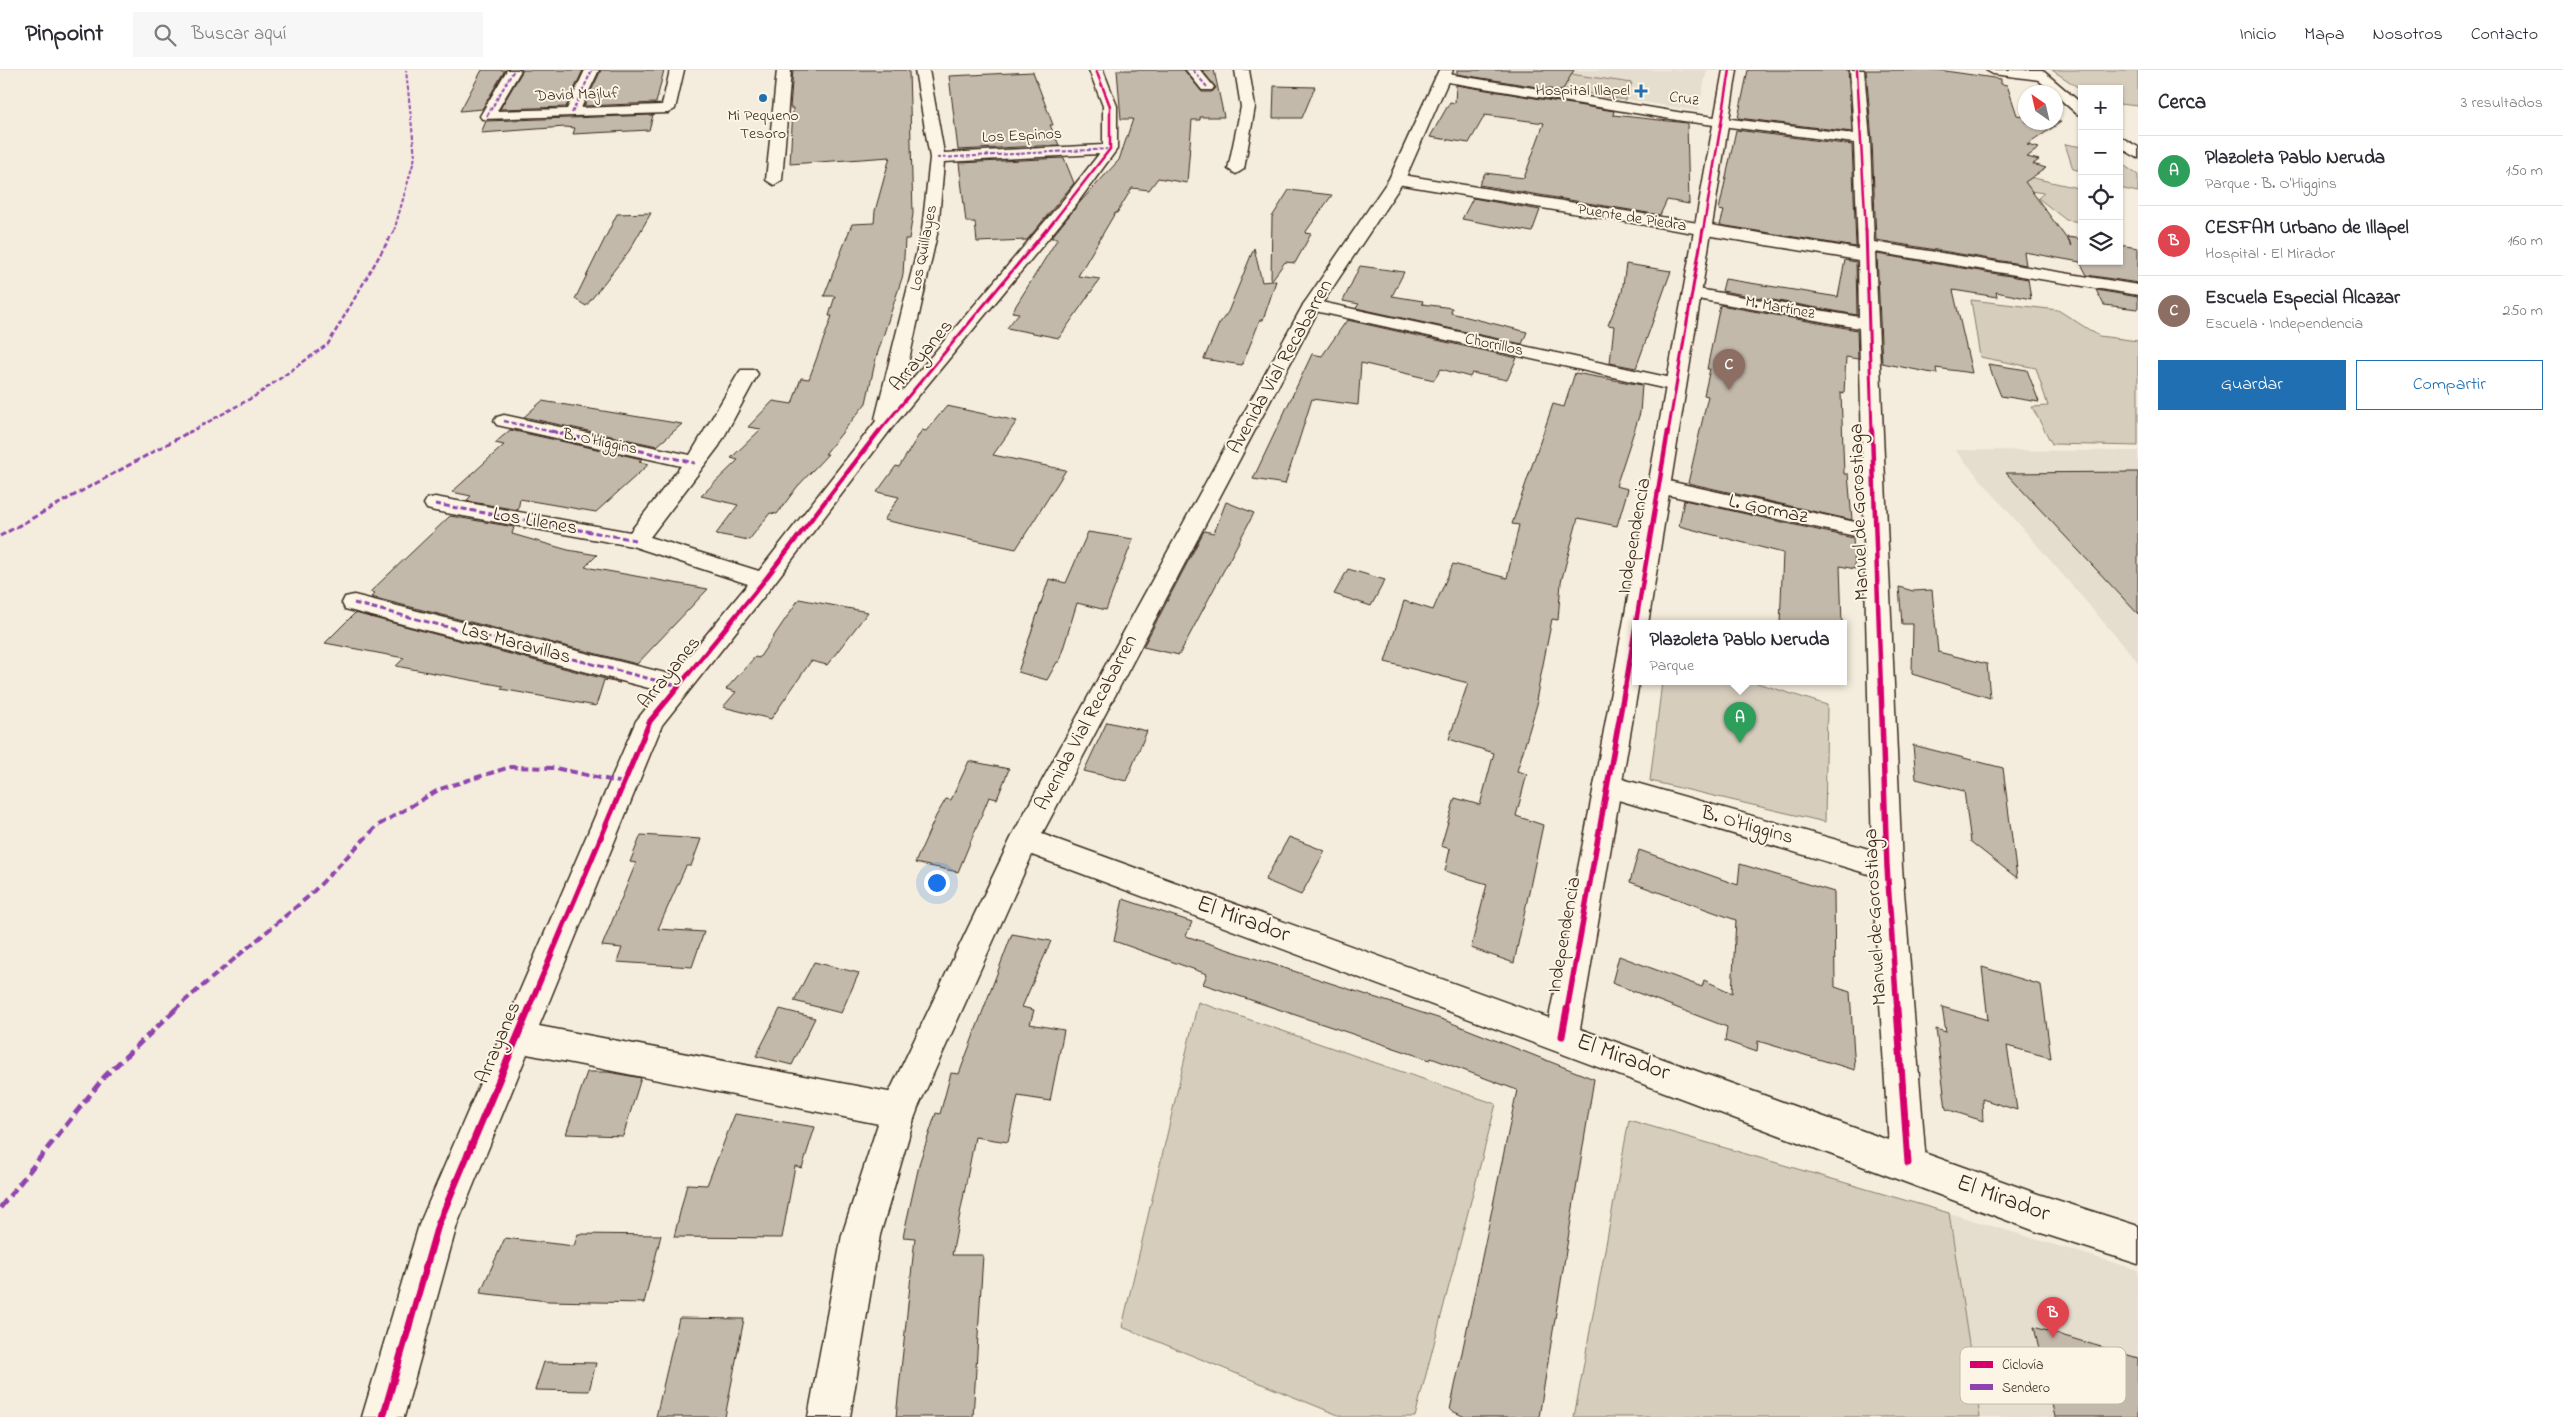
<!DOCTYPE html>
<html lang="es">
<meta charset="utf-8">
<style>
body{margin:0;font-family:"Indie Flower",sans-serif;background:#f7f7f7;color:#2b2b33}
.controls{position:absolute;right:15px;top:15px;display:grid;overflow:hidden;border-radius:0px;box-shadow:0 1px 4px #0004}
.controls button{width:45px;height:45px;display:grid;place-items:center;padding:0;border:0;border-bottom:1px solid #e1e1e2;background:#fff;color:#2b2b33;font:25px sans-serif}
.compass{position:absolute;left:2018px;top:15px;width:45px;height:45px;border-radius:50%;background:#fff;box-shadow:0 1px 4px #0004;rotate:326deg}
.you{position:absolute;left:936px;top:812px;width:18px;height:18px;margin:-12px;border:4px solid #fff;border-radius:50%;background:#1a73e8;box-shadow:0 0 0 8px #1a73e833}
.badge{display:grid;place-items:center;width:32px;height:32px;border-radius:50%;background:#1f6fb2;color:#fff;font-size:16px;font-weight:700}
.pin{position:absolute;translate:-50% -41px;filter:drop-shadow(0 1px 2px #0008)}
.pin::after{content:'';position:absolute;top:26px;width:18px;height:15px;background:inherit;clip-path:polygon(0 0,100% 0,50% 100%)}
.popup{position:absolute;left:1632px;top:550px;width:215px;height:65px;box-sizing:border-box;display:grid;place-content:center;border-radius:0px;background:#fff;filter:drop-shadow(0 1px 4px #0005);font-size:16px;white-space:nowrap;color:#7c7c81}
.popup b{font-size:19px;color:#2b2b33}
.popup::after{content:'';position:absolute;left:50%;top:100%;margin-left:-10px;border:10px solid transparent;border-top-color:#fff}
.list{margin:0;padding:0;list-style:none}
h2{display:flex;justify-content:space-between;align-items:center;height:65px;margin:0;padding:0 20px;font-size:21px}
h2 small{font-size:16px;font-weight:400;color:#7c7c81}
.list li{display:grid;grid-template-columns:32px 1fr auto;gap:15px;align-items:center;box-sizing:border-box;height:70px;padding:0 20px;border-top:1px solid #e1e1e2}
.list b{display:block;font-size:19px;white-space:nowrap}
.list p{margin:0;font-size:16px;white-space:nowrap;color:#7c7c81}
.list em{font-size:16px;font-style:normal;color:#7c7c81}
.actions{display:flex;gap:10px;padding:15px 20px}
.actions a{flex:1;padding:11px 0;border:1px solid #1f6fb2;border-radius:0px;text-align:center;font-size:18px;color:#1f6fb2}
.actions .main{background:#1f6fb2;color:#fff}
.icon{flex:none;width:28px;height:28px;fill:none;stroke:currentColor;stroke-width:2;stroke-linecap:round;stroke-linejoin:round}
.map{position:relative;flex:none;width:2138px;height:1347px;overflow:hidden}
header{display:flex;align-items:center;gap:30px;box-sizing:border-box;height:70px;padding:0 25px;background:#fff;border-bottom:1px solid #e1e1e2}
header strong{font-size:24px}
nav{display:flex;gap:28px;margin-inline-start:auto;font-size:18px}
.search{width:350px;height:45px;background:#f7f7f7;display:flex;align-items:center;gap:12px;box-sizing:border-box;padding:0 18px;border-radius:0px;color:#7c7c81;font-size:19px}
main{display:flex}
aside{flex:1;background:#fff}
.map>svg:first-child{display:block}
</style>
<header>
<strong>Pinpoint</strong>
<div class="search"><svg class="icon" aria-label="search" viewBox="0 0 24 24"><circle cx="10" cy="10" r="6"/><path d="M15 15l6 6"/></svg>Buscar aquí</div>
<nav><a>Inicio</a><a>Mapa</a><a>Nosotros</a><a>Contacto</a></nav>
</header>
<main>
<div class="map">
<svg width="2138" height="1347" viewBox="0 0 2138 1347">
<rect width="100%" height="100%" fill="#f4eddd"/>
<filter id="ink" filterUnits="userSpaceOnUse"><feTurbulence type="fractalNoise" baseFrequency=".02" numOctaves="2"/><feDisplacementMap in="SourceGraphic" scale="10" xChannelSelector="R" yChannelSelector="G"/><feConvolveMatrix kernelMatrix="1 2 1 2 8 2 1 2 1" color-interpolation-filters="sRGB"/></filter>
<g filter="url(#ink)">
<g fill="#e5ddce">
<polygon points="1461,0 1707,0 1698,41 1460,2"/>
<polygon points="1955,380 2138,381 2138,592"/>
<polygon points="1949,1143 2138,1200 2138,1347 1980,1347"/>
</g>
<g fill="#d6cdbd" stroke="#887c6e">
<polygon points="2052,0 2138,0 2138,36 2119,34 2119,19 2082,20"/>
<polygon points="1550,1 1632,13 1625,30 1539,15"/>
<polygon points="2065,74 2082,77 2082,101 2073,99"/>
<polygon points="2119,92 2138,105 2138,122 2119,118"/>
<polygon points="2016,104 2082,119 2082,152 2066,150 2038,128 2044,123 2016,119"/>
<polygon points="1971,230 2058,240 2099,266 2138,271 2138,376 2052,374 2032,337 2048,336 2036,298 1980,287"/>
<polygon points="1662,612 1754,612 1827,635 1825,752 1650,711"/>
<polygon points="1198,932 1496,1034 1415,1347 1343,1347 1122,1257"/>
<polygon points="1629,1050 1949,1143 1980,1347 1574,1347"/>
</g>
<g fill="#c3b9aa" stroke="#3b2a1e">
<polygon points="482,0 505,0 482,39 460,41"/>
<polygon points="523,0 583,0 566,37 500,39"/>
<polygon points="601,0 664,0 656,33 584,36"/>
<polygon points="793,0 909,0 913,144 909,169 905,169 903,205 876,288 866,333 825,384 828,384 797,417 777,444 770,443 749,470 716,464 738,435 701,426 738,390 731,388 761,359 748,357 773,331 792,334 801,308 809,309 832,246 829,246 835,226 824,226 852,154 874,153 875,141 890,87 790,94 793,38 790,38"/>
<polygon points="1117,0 1184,0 1202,22 1212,22 1216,18 1202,0 1214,0 1224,47 1200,47 1200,50 1192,50 1187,113 1158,108 1149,120 1132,118 1117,143 1115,143 1078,206 1100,209 1059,268 1007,258 1019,243 1012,242 1058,168 1051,168 1081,131 1119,90 1133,49 1121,49"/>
<polygon points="1457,0 1574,0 1562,21 1457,4"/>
<polygon points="1748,0 1848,0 1852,62 1738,48"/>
<polygon points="1866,0 1938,0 2001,9 2001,14 2007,15 2017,45 2026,47 2026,52 2061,52 2027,75 2039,78 2027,87 2039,90 2033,94 2046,98 2025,112 2072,176 2067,167 2082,169 2082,191 2119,191 2119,175 2138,178 2138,213 2087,205 2080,192 2024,182 2026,195 1876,170 1872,70"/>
<polygon points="1033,2 1053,55 1050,55 1059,75 958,80 949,6"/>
<polygon points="1456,15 1614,41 1613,45 1687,53 1689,134 1667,130 1660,145 1479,115 1485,103 1524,108 1544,53 1485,45 1469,73 1430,67 1450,32 1455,33"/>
<polygon points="1274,16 1315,17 1302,48 1273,48"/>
<polygon points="653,45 649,60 573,64 575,58 565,57 481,63 486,51"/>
<polygon points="1736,60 1852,75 1856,177 1720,155 1724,141 1719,140"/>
<polygon points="1064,88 1074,113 1027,170 977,172 975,152 966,152 959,93"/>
<polygon points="1289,120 1332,125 1305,163 1311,164 1295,193 1285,192 1271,211 1276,211 1263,250 1260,250 1242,295 1204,289 1219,254 1228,242 1254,178 1262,212 1271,211 1272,147"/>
<polygon points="1473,128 1540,140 1532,162 1462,149"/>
<polygon points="651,143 629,181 586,236 575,229 617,144"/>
<polygon points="1877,184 2028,209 2031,229 1996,222 1997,227 1953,220 1972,303 1936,298 1937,304 1882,293"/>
<polygon points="1845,190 1856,192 1857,245 1722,221 1725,209 1838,227"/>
<polygon points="1626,194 1671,201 1636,298 1610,293 1614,256 1608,255 1622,222"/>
<polygon points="1360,196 1404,202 1392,226 1423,231 1422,234 1452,238 1451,243 1527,262 1522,274 1356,238 1359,234 1343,231"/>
<polygon points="2096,220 2138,227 2138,239 2104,235"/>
<polygon points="1720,235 1857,260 1858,289 1846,287 1844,323 1841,322 1844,404 1848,404 1852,450 1688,413 1708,326 1704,325 1710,299 1707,299"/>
<polygon points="1347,250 1517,288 1507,310 1472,303 1470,307 1441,299 1434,310 1361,293 1358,335 1312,329 1285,414 1253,409 1312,284 1322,286"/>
<polygon points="1988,294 2027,300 2039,332 2001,326"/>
<polygon points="1575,303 1642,315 1640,343 1616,416 1628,419 1617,456 1578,448 1561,512 1558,550 1552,549 1536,630 1538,631 1517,701 1527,704 1516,746 1543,755 1514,893 1471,878 1487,814 1445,801 1450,779 1441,776 1455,728 1480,735 1494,683 1449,669 1468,613 1385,592 1404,531 1433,540 1453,494 1507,508 1519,455 1512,454 1553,334 1564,337"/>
<polygon points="542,331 682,354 657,376 524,347"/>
<polygon points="947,336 1017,351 993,385 1066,400 1016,479 884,450 899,427 877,422 896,396 899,397 922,360 926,361"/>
<polygon points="510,360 642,389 639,392 649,394 596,442 520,429 518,440 466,431 471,426 452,422 504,375 495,373"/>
<polygon points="2138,402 2138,544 2006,403"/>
<polygon points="1684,430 1853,468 1855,499 1840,496 1842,554 1780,554 1783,483 1679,456"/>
<polygon points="1226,432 1254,443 1179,585 1143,577 1204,461 1214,463"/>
<polygon points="450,446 514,457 512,464 568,480 597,485 585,497 708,519 637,594 371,527 375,523 370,522"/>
<polygon points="1088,462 1133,469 1106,540 1077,533 1059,592 1057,592 1047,610 1018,602 1049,509 1066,513"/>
<polygon points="1348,499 1385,510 1371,536 1334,524"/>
<polygon points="1899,517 1913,521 1932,520 1938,582 1987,594 1990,628 1912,604 1913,554 1902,554"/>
<polygon points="799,529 868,542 827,595 811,591 771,649 723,637 736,622 726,619 755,587 759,588"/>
<polygon points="355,543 620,613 604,610 596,636 501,619 503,616 396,596 404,588 325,573"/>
<polygon points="1107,652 1147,661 1126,711 1084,701"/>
<polygon points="1913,675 2003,698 2017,808 1971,772 1964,721 1916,709"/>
<polygon points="969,691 1009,699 997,729 989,727 958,802 915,793 936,746 946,729 951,730"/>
<polygon points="641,765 701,769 691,796 686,796 658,859 704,862 692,897 617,892 622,878 602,876 636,793 630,792"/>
<polygon points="1289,767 1325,781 1301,825 1265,810"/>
<polygon points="1639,780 1738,815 1740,794 1834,822 1835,917 1850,922 1855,1000 1758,971 1757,982 1725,971 1727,957 1612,913 1619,886 1702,917 1704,910 1732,923 1736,850 1630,812"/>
<polygon points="1123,829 1192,852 1186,866 1444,950 1594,1009 1539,1347 1465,1347 1450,1340 1517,1020 1431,988 1430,990 1203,914 1207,904 1114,871"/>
<polygon points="1012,864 1051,871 1022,937 1034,940 1030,954 1064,960 1050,1031 1018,1026 1008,1072 975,1067 952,1185 983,1185 973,1347 896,1347 915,1168 903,1167 920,1091 936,1043 940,1044 951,1003 959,1004"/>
<polygon points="814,892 859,903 841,943 794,931"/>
<polygon points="1982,897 2041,915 2051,988 2007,976 2017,1040 1982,1029 1983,1051 1946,1039 1936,959 1946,962 1942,937 1988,950"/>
<polygon points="780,939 815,948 792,995 756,986"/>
<polygon points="587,1002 608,1002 641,1008 623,1066 566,1064"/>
<polygon points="735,1044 815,1057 802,1098 795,1096 782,1168 674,1167 687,1114 707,1115"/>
<polygon points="578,1164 661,1165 644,1233 547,1231 480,1223 505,1168 574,1176"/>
<polygon points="679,1248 744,1249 725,1347 656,1347"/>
<polygon points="2034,1257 2138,1288 2138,1347 2055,1347"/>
<polygon points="544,1292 596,1293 589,1321 535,1320"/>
</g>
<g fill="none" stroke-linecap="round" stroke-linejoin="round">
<g stroke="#3b2a1e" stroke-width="3">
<g id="street">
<polygon points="507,0 521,0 497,41 567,39 585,0 599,0 581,38 662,35 670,0 684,0 675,39 668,43 482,49 480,46"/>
<polygon points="777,0 791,0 782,110 774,115 766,110"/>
<path d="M915,0H929L944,83L1103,75V36L1089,0H1103L1117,36V79L1075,136L891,359L772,516L662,655L539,956L899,1024L912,1029L917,1041L912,1053L899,1058L527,984L457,1155L404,1347H362L419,1155L636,651L660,621L345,539L342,533L345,527L354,525L673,605L748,514L632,476L435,441L427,439L424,434L427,429L435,427L630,462L681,396L497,355L494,351L497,347L504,345L690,385L738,304L741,300H755L758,304L719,376L650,467L759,501L876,351L875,349L922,160L930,88ZM1099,84L1063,130L902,321L938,160L944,92Z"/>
<polygon points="1186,0 1200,0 1214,17 1212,20 1202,20"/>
<polygon points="1235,0 1249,0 1255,37 1244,99 1236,104 1228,99 1241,37"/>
<polygon points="1850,0 1864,0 1870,70 1874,172 2138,215 2138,225 1875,182 1902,797 1926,1093 1921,1106 1908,1111 1895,1106 1890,1093 1872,805 1598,724 1594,716 1598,708 1608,705 1872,780 1864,468 1659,423 1651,421 1648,416 1651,411 1659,409 1864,454 1859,258 1692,228 1686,227 1683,223 1686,219 1692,218 1859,247 1858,190 1397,114 1389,109 1397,104 1858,179 1854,73 1683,51 1442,11 1435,7 1442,3 1683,43 1854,64"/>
<polygon points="1986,0 2024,0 2045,3 2047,6 2040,10 1993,4"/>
<polygon points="1312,230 1676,309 1683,311 1686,315 1683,319 1676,321 1306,239 1303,235 1306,231"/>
</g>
</g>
<g stroke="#3b2a1e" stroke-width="3">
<polygon id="secondary" points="1439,0 1453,0 1405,109 1321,235 1042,764 1549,948 1594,716 1723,0 1737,0 1648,554 1636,554 1636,612 1639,612 1580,959 2038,1124 2138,1156 2138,1194 2038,1162 1032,785 916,1042 880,1165 850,1347 808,1347 842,1165 886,1029 1014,762 1303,235 1389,109"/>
</g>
<g stroke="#3b2a1e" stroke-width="3">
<g id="primary">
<polygon points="2027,0 2042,0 2082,34 2082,45 2077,44"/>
<polygon points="2119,66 2138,77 2138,88 2119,77"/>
</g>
</g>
<use href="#street" fill="#fcf5e5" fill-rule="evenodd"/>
<use href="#secondary" fill="#fcf5e5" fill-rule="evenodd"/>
<use href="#primary" fill="#fcf5e5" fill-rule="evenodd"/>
<g stroke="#8e44ad" stroke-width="2" stroke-dasharray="4 2" stroke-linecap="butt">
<polyline points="1193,0 1207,17"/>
<polyline points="572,43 592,0"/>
<polyline points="487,46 514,0"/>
<polyline points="937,88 1110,79"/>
<polyline points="394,161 415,87 406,0"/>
</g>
<g stroke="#8e44ad" stroke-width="2.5" stroke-dasharray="5 2.5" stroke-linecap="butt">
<polyline points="504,351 557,363"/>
<polyline points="188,363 257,325 328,274 395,159"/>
</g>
<g stroke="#8e44ad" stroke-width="3" stroke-dasharray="6 3" stroke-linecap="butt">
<polyline points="551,361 695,393"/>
<polyline points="435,434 636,470"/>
<polyline points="0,466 191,361"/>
<polyline points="354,533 678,616"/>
</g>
<polyline stroke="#8e44ad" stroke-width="4" stroke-dasharray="8 4" stroke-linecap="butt" points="174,940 309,826 377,756 440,719 510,697 555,698 623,713"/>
<polyline stroke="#8e44ad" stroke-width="5" stroke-dasharray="10 5" stroke-linecap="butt" points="0,1138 105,1006 176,939"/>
<g stroke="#fcf5e5" stroke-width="4.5">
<g id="cycleway-far4">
<polyline points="1857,0 1866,161"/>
<polyline points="1046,161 1110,79 1110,36 1096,0"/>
<polyline points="1703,161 1730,0"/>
</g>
</g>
<g stroke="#fcf5e5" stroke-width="5">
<g id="cycleway-far3">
<polyline points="1866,159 1872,363"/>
<polyline points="878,363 1047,159"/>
<polyline points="1668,363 1703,159"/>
</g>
</g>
<g stroke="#fcf5e5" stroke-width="7">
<g id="cycleway-far2">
<polyline points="1872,361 1881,618"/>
<polyline points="677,618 764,511 879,361"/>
<polyline points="1625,618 1668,361"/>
</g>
</g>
<g stroke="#fcf5e5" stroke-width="9">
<g id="cycleway-far1">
<polyline points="1881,617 1887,797 1897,940"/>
<polyline points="528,940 650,651 678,617"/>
<polyline points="1567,940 1625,617"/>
</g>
</g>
<g stroke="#fcf5e5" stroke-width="10">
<g id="cycleway">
<polyline points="1897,939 1908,1093"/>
<polyline points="1562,966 1567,939"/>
<polyline points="383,1347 438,1155 529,939"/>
</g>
</g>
<use href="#cycleway-far4" stroke="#d6006c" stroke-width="2.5"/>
<use href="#cycleway-far3" stroke="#d6006c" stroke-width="3"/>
<use href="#cycleway-far2" stroke="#d6006c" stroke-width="4.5"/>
<use href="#cycleway-far1" stroke="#d6006c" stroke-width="5.5"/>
<use href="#cycleway" stroke="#d6006c" stroke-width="7"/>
</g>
</g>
<g fill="#1f6fb2" stroke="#fcf5e5" stroke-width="2">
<path d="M1638.5 13.5h5v5h5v5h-5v5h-5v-5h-5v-5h5z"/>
<circle cx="763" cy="28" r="5"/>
</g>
<g text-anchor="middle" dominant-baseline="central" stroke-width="4" stroke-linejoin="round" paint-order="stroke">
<g font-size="16" fill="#3b2a1e" stroke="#fcf5e5" text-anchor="end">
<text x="1630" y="21">Hospital Illapel</text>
<text x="763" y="46" text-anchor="middle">Mi Pequeno<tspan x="763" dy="18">Tesoro</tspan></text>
</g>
<g font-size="16" fill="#3b2a1e" stroke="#fcf5e5">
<text transform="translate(577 25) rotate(-2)">David Majluf</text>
<text transform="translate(1684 29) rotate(8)">Cruz</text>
<text transform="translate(1022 66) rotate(-3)">Los Espinos</text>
<text transform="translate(1632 148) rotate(9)">Puente de Piedra</text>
<text transform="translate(924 178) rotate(-79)">Los Quillayes</text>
<text transform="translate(1780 238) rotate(10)">M. Martínez</text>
<text transform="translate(1494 275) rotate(12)">Chorrillos</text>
<text transform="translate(600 372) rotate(12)">B. O'Higgins</text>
</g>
<g font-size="20" fill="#3b2a1e" stroke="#fcf5e5">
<text transform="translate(922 286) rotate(-50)">Arrayanes</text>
<text transform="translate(1281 297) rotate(-61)">Avenida Vial Recabarren</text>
<text transform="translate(1768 440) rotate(12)">L. Gormaz</text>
<text transform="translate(1860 442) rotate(-92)">Manuel de Gorostiaga</text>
<text transform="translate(535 452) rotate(10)">Los Lilenes</text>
<text transform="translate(1635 466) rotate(-80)">Independencia</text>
<text transform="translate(516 574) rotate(15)">Las Maravillas</text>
<text transform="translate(670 603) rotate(-51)">Arrayanes</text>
<text transform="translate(1087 653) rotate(-62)">Avenida Vial Recabarren</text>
<text transform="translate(1747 756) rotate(16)">B. O'Higgins</text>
<text transform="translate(1876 847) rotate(-93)">Manuel de Gorostiaga</text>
<text transform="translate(1565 865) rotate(-80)">Independencia</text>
<text transform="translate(499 973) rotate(-67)">Arrayanes</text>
</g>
<g font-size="24" fill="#3b2a1e" stroke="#fcf5e5">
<text transform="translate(1243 850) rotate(20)">El Mirador</text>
<text transform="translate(1623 988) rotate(20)">El Mirador</text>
<text transform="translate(2003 1129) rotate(20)">El Mirador</text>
</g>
</g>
<rect x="1960" y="1277" width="166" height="57" rx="8" fill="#fcf5e5" stroke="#c2b8a9" stroke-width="1"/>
<rect x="1970" y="1291" width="23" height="7" fill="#d6006c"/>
<rect x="1970" y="1314" width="23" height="6" fill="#8e44ad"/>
<g font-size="14" fill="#3b2a1e">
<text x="2002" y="1299">Ciclovía</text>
<text x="2002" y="1322">Sendero</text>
</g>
</svg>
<div class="controls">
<button>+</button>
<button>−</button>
<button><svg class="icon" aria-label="locate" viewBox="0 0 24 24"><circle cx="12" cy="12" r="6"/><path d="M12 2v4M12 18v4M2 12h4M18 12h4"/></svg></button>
<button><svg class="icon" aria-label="layers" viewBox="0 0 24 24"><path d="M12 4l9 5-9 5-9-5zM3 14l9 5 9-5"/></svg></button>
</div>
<svg class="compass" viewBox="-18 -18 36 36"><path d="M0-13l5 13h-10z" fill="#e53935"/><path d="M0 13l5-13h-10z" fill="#7c7c81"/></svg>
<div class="you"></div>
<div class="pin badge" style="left:1740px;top:673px;background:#2e9e5b">A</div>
<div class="popup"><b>Plazoleta Pablo Neruda</b>Parque</div>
<div class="pin badge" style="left:2053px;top:1268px;background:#e0444e">B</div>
<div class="pin badge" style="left:1729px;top:320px;background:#8d6e63">C</div>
</div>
<aside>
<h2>Cerca<small>3 resultados</small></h2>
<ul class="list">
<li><span class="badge" style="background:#2e9e5b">A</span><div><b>Plazoleta Pablo Neruda</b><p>Parque · B. O'Higgins</p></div><em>150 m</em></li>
<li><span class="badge" style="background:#e0444e">B</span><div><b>CESFAM Urbano de Illapel</b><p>Hospital · El Mirador</p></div><em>160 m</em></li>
<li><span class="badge" style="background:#8d6e63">C</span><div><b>Escuela Especial Alcazar</b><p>Escuela · Independencia</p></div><em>250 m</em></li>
</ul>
<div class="actions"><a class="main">Guardar</a><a>Compartir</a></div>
</aside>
</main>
